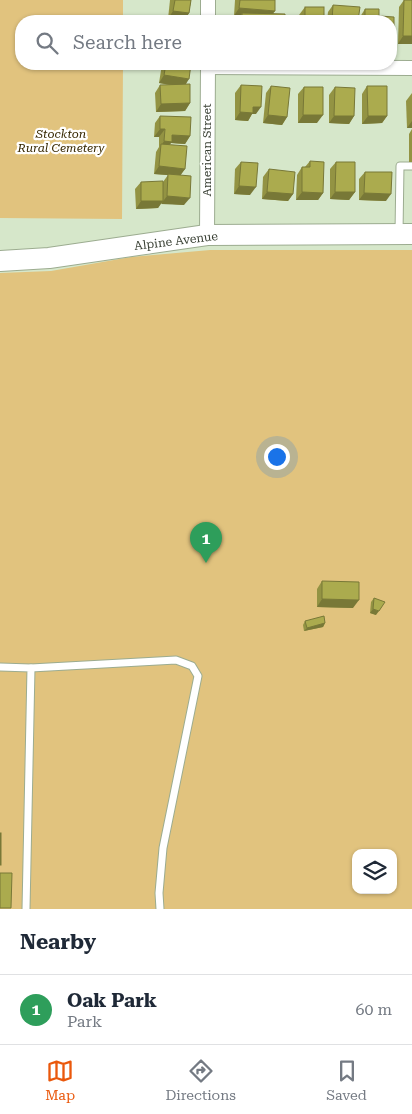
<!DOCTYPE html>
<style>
body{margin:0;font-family:"Roboto Serif",serif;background:#f6f6f7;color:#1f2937}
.controls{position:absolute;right:15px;bottom:15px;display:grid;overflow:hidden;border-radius:10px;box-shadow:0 1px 4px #0004}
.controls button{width:45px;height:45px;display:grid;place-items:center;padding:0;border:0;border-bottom:1px solid #e0e1e3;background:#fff;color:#1f2937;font:25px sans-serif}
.you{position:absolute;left:276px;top:456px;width:18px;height:18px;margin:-12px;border:4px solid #fff;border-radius:50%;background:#1a73e8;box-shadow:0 0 0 8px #1a73e833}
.badge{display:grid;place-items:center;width:32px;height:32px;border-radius:50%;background:#ea580c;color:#fff;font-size:16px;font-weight:700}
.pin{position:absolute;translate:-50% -41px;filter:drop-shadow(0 1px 2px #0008)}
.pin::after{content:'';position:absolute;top:26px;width:18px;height:15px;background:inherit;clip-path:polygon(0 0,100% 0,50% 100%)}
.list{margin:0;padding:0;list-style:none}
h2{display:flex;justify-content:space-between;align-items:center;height:65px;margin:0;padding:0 20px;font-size:21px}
h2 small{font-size:16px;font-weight:400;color:#747a83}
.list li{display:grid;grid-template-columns:32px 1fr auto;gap:15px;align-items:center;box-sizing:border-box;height:70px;padding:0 20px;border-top:1px solid #e0e1e3}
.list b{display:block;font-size:19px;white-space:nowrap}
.list p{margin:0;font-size:16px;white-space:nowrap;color:#747a83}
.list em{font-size:16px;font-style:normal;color:#747a83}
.icon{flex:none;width:28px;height:28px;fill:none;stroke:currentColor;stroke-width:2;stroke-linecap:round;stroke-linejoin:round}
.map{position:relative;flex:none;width:412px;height:909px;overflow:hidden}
.search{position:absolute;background:#fff;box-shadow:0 1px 4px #0004;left:15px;right:15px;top:15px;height:55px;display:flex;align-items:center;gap:12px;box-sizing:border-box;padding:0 18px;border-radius:20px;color:#747a83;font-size:19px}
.sheet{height:135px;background:#fff}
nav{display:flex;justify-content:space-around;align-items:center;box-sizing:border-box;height:70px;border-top:1px solid #e0e1e3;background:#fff;font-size:14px;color:#747a83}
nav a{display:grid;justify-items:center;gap:2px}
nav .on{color:#ea580c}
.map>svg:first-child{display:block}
</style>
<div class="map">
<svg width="412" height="909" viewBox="0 0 412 909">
<rect width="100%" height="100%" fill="#d6e7ca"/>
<g fill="#e1c37e" fill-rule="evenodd">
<polygon points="0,0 123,0 123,21 21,21 21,64 123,64 122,219 0,218"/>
<path d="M210,250H412V909H0V273L51,271L131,257ZM356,853H393V890H356Z"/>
</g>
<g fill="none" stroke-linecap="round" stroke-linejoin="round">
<g stroke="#9cac90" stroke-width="9">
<g id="lane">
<polyline points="399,233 400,166 412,166"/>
<polyline points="0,667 31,668 26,909"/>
<polyline points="31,668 176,660 192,666 198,676 163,848 159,893 160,909"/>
</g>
</g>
<g stroke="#9cac90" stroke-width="16">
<g id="street">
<polyline points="208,21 208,0"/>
<polyline points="208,67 412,68"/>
<polyline points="207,235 208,64"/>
</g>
</g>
<g stroke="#9cac90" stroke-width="22">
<polyline id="secondary" points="0,261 49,258 207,235 412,234"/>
</g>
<use href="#lane" stroke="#fff" stroke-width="7"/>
<use href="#street" stroke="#fff" stroke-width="14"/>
<use href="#secondary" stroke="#fff" stroke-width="20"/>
</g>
<g fill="#939343">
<polygon points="170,0 191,0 189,13 184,21 168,19"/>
<polygon points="235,0 275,0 275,11 273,13 285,21 236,21 240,16 234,16"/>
<polygon points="404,0 412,0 412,44 398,44 399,7"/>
<polygon points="333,5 358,21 327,21 328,12"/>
<polygon points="305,7 324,21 299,21 299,15"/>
<polygon points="365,9 379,16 391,21 360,21 360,17"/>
<polygon points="162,64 191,64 186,84 190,103 185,111 156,112 155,93 160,85 171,85 159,83"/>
<polygon points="241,85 256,114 252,114 248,121 235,120 235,93"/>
<polygon points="271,86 287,117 282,125 263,123 266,93"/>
<polygon points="367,86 387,116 382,123 362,124 362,94"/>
<polygon points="304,87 317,123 298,123 298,94"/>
<polygon points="335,87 354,116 349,124 329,123 329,95"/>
<polygon points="412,93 412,128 407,128 406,101"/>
<polygon points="160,116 190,136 185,144 171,143 169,145 185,169 180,175 184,205 161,203 158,208 136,209 135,189 141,182 163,182 168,175 154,174 156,152 159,147 159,137 154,137 155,123"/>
<polygon points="412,129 412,162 409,162 409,134"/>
<polygon points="310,161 323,193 318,200 296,200 297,175 302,167 305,167"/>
<polygon points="241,162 250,195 234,194 235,169"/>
<polygon points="336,162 355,192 349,200 330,199 330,169"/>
<polygon points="269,169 293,194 288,201 262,199 263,177"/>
<polygon points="365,172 386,201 359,200 359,179"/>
<polygon points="322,581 353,608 317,607 317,589"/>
<polygon points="374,598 376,615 370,613 371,602"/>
<polygon points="305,621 325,623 323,627 304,631 303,625"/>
</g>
<g fill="#787837">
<polygon points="239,8 275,11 269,18 242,13 240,16 234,16"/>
<polygon points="173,11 189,13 184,21 168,19"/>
<polygon points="403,36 412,36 412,44 398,44"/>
<polygon points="164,75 189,79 184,87 159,83"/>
<polygon points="190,103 185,111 156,112 161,104"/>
<polygon points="253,107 261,107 256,114 252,114 248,121 235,120 240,112"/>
<polygon points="268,115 287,117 282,125 263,123"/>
<polygon points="303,115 323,115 317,123 298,123"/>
<polygon points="334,116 354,116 349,124 329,123"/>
<polygon points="368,116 387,116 382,123 362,124"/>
<polygon points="412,121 412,128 407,128"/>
<polygon points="160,129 165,129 159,137 154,137"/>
<polygon points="172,135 190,136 185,144 171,143 166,149 161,146 164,141"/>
<polygon points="159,166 185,169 180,176 154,174"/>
<polygon points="239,186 256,187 250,195 234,194"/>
<polygon points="267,192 293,194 288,201 262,199"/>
<polygon points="302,192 323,193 318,200 296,200"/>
<polygon points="335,192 355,192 349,200 330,199"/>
<polygon points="364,193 391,194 386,201 359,200"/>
<polygon points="167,196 190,198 184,205 161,204"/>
<polygon points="141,201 163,201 158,208 136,209"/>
<polygon points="322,599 359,600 353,608 317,607"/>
<polygon points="373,609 379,611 376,615 370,613"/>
<polygon points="325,623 323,627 304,631 307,628"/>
</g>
<g fill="#abab4e" stroke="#787837">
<polygon points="175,0 191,0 189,13 173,11"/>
<polygon points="240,0 275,0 275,11 239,8"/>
<polygon points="404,0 412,0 412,36 403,36"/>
<polygon points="333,5 360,7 358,21 332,21"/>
<rect x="305" y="7" width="19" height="14"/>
<polygon points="365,9 379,9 379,16 394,17 394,38 391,38 391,21 365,21"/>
<polygon points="242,13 285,14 285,21 242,21"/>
<polygon points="166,64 191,64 189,79 164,75"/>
<polygon points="190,84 190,103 161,104 160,85"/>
<polygon points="241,85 262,86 261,107 253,107 253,113 240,112"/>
<polygon points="271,86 290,88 287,117 268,115"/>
<polygon points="367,86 387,86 387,116 368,116"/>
<polygon points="304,87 323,87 323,115 303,115"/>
<polygon points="335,87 355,88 354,116 334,116"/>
<polygon points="160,116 191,117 190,136 172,135 172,142 164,141 165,129 160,129"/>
<polygon points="161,144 187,146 185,169 159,166"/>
<polygon points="310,161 324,162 323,193 302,192 302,167 310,167"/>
<polygon points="241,162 258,163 256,187 239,186"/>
<polygon points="336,162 355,162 355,192 335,192"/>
<polygon points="269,169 295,172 293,194 267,192"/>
<polygon points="365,172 392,172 391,194 364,193"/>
<polygon points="168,174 191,176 190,198 167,196"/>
<polygon points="163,181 163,201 141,201 141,182"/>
<polygon points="322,581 359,582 359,600 322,599"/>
<polygon points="374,598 385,602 379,611 373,609"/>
<polygon points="324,616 325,623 307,628 305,621"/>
<rect x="0" y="833" width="1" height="32"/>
<polygon points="0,873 12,873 11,908 0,908"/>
</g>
<g text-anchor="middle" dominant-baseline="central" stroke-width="4.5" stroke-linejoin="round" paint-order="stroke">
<g font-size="12" font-style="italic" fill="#362700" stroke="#fff">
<text x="61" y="134">Stockton<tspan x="61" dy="14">Rural Cemetery</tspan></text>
</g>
<g font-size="12" fill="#383f33" stroke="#fff">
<text transform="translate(207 150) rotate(-90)">American Street</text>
<text transform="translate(176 241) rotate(-7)">Alpine Avenue</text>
</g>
</g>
</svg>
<div class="controls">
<button><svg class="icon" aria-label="layers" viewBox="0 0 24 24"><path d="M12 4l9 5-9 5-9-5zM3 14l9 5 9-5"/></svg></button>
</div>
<div class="you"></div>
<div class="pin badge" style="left:206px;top:563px;background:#2e9e5b">1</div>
<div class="search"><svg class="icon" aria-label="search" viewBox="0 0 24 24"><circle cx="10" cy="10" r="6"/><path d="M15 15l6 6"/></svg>Search here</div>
</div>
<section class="sheet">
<h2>Nearby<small></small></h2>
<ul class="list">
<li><span class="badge" style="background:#2e9e5b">1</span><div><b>Oak Park</b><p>Park</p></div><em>60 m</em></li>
</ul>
</section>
<nav>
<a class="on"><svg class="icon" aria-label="map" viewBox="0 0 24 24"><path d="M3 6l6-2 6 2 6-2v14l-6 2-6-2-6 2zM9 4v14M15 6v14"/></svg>Map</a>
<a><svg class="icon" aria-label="directions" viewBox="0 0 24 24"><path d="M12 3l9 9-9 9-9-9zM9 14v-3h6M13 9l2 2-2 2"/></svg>Directions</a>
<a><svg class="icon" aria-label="saved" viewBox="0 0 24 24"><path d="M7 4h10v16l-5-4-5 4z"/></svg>Saved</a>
</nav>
